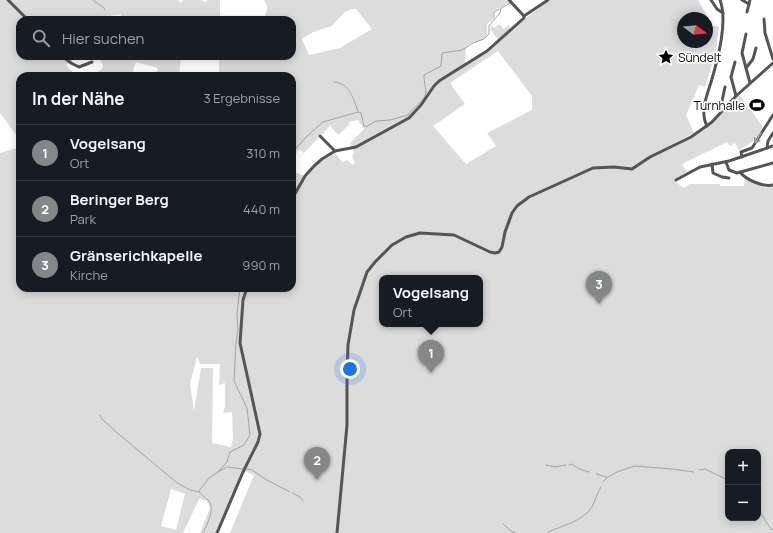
<!DOCTYPE html>
<html lang="de">
<meta charset="utf-8">
<style>
body{margin:0;font-family:Manrope,sans-serif;background:#242831;color:#f1f3f6}
.controls{position:absolute;right:12px;bottom:12px;display:grid;overflow:hidden;border-radius:8px;box-shadow:0 2px 10px #0003}
.controls button{width:36px;height:36px;display:grid;place-items:center;padding:0;border:0;border-bottom:1px solid #363941;background:#171b24;color:#f1f3f6;font:20px sans-serif}
.compass{position:absolute;left:677px;top:12px;width:36px;height:36px;border-radius:50%;background:#171b24;box-shadow:0 2px 10px #0003;rotate:106deg}
.you{position:absolute;left:350px;top:369px;width:14px;height:14px;margin:-10px;border:3px solid #fff;border-radius:50%;background:#1a73e8;box-shadow:0 0 0 6px #1a73e833}
.badge{display:grid;place-items:center;width:26px;height:26px;border-radius:50%;background:#858687;color:#fff;font-size:13px;font-weight:700}
.pin{position:absolute;translate:-50% -33px;filter:drop-shadow(0 1px 2px #0008)}
.pin::after{content:'';position:absolute;top:21px;width:14px;height:12px;background:inherit;clip-path:polygon(0 0,100% 0,50% 100%)}
.popup{position:absolute;left:379px;top:275px;width:104px;height:52px;box-sizing:border-box;display:grid;place-content:center;border-radius:8px;background:#171b24;filter:drop-shadow(0 1px 3px #0005);font-size:13px;white-space:nowrap;color:#9ea1a6}
.popup b{font-size:15px;color:#f1f3f6}
.popup::after{content:'';position:absolute;left:50%;top:100%;margin-left:-8px;border:8px solid transparent;border-top-color:#171b24}
.list{margin:0;padding:0;list-style:none}
h2{display:flex;justify-content:space-between;align-items:center;height:52px;margin:0;padding:0 16px;font-size:17px}
h2 small{font-size:13px;font-weight:400;color:#9ea1a6}
.list li{display:grid;grid-template-columns:26px 1fr auto;gap:12px;align-items:center;box-sizing:border-box;height:56px;padding:0 16px;border-top:1px solid #363941}
.list b{display:block;font-size:15px;white-space:nowrap}
.list p{margin:0;font-size:13px;white-space:nowrap;color:#9ea1a6}
.list em{font-size:13px;font-style:normal;color:#9ea1a6}
.icon{flex:none;width:22px;height:22px;fill:none;stroke:currentColor;stroke-width:2;stroke-linecap:round;stroke-linejoin:round}
.map{position:relative;flex:none;width:773px;height:533px;overflow:hidden}
.search{position:absolute;background:#171b24;box-shadow:0 2px 10px #0003;left:16px;top:16px;width:280px;height:44px;display:flex;align-items:center;gap:10px;box-sizing:border-box;padding:0 14px;border-radius:12px;color:#9ea1a6;font-size:15px}
.panel{position:absolute;background:#171b24;box-shadow:0 2px 10px #0003;left:16px;top:72px;width:280px;height:220px;border-radius:12px}
.map>svg:first-child{display:block}
</style>
<div class="map">
<svg width="773" height="533" viewBox="0 0 773 533">
<rect width="100%" height="100%" fill="#fff"/>
<g fill="#dcdcdc" fill-rule="evenodd">
<polygon points="0,0 178,0 181,3 183,0 201,0 206,2 207,0 220,0 220,20 121,20 121,14 107,16 106,20 20,20 20,56 79,56 66,65 75,75 79,76 20,76 20,140 0,113"/>
<path d="M264,0H507L509,3L494,11L493,20L487,24V37C480,42 472,41 466,47L465,64L438,80L433,85L411,117L420,108L438,83L484,53L499,42L526,18L550,0H698L713,26H719L716,52L705,87L699,85L686,115L694,133L669,146L670,148L704,130L740,95L763,127L754,141L739,150L735,143L730,146L727,142L682,164L687,172L675,180L677,183L684,188L690,184H720V186H744L745,178L766,188L773,186V533H230L254,475L245,471L218,533H200L210,508L207,501L199,499L183,533H0V153L20,147V288H292V171L305,176L322,161L335,153L342,162L347,160L353,165L355,163L352,156L354,153L350,143L364,129L358,120L349,122L350,124L338,135L330,126L304,153L299,149L296,153L294,150L292,152V76H219V56H292V20H263C267,11 269,8 264,0ZM351,9H356L372,29L340,48L309,55L302,39L313,32L332,26L339,18L345,12ZM683,18H707V42H683ZM498,51L532,96V110L487,133L496,146L466,164L433,126L465,104L450,83ZM382,278H480V324H382ZM197,357L200,364H220L219,385L225,383V407L223,413L232,412L233,439L231,447L212,443L213,368H201L194,411L190,384ZM728,452H758V518H728ZM171,489L185,494L176,530L161,526Z"/>
<polygon points="499,24 504,29 509,25 511,30 498,40 490,29 492,25 494,28"/>
<polygon points="106,56 181,56 179,76 156,76 158,68 136,62 131,76 91,76 102,69 103,65 100,59"/>
</g>
<g fill="none" stroke-linecap="round" stroke-linejoin="round">
<g stroke="#a3a3a3" stroke-width="1">
<polyline points="93,0 104,8 105,10"/>
<polyline points="494,18 494,12 500,9"/>
<path d="M334,82C350,83 353,99 358,111"/>
<path d="M292,153L306,137L323,122L358,112L361,113L364,126L366,127L376,121L390,120L408,115C412,108 426,101 426,91C425,86 424,80 424,75L441,66L442,53L462,50L473,43L484,39L489,34V26L500,13L501,8L509,4L512,0"/>
<polyline points="100,415 102,419 115,431 176,482 190,490 199,492"/>
<polyline points="546,465 555,467 566,465"/>
<polyline points="569,465 572,464 579,469 589,472"/>
<polyline points="247,469 252,470 265,479 290,492"/>
<polyline points="699,470 705,469 728,480"/>
<polyline points="218,472 227,467 243,469"/>
<polyline points="596,474 607,477"/>
<polyline points="603,482 608,477 617,472 634,466 672,469 694,472"/>
<polyline points="293,493 300,497 303,501"/>
<polyline points="758,509 770,528 773,530"/>
<polyline points="503,524 511,531 516,533"/>
<path d="M548,532C562,526 583,521 592,507C595,501 597,493 601,487"/>
<path d="M203,533C207,524 216,508 208,500C204,496 200,495 199,491L209,478L218,472L227,462L230,452L244,445L250,435L247,408L234,381L236,342L238,330L237,313L240,288"/>
</g>
<g stroke="#555" stroke-width="3">
<polyline points="8,0 28,20"/>
<polyline points="509,0 524,16"/>
<polyline points="711,0 717,9 723,13"/>
<polyline points="742,0 749,4"/>
<polyline points="747,12 750,0"/>
<polyline points="524,16 548,0"/>
<polyline points="764,19 765,33 773,59"/>
<polyline points="746,34 742,53 750,83"/>
<polyline points="62,56 71,63 79,67 92,62"/>
<polyline points="735,62 731,77 736,96"/>
<polyline points="746,68 753,59 756,48"/>
<polyline points="725,87 722,101 725,107"/>
<path d="M707,126C699,111 708,93 712,79C718,58 728,21 720,0"/>
<polyline points="320,136 335,151"/>
<polyline points="767,148 768,141 773,133"/>
<polyline points="742,157 741,152 752,148 773,115"/>
<polyline points="726,162 729,170 737,173 773,163"/>
<polyline points="712,164 713,173 722,177 729,178"/>
<path d="M740,172C746,180 763,187 773,185"/>
<polyline points="676,180 700,167 729,161 773,146"/>
<polyline points="292,199 305,176 314,166 322,159 335,151 356,147 409,118 421,105 434,86 439,81 487,51 524,18 524,16"/>
<polyline points="217,533 243,472 258,442 260,434 240,343 243,300 247,288"/>
<polyline points="337,533 347,425 347,375 348,345 354,310 367,272 375,262 392,245 406,237 420,233 454,235 490,252 495,253 499,252 502,247 505,232 512,213 517,206 529,197 593,168 614,167 632,169 650,157 691,137 712,122 736,96 773,63"/>
</g>
</g>
<defs><path id="oneway-shaft" d="M-6 0H5M1.5-3L5.5 0L1.5 3" fill="none" stroke-width="1.6" stroke-linecap="round" stroke-linejoin="round"/></defs>
<use stroke="#999" href="#oneway-shaft" transform="translate(758 138) rotate(120)"/>
<defs>
<g id="sight-bare" transform="scale(1.2)"><path d="M0-6L1.8-2.2L6-1.7L2.9 1.2L3.7 5.4L0 3.3L-3.7 5.4L-2.9 1.2L-6-1.7L-1.8-2.2Z" fill="#000" stroke="#fff" stroke-width="2.5" paint-order="stroke"/></g>
<g id="stadium-bare" transform="scale(1.2)"><path d="M0-5a6.5 5 0 1 0 0 10a6.5 5 0 1 0 0-10ZM-3.5-1.8h7v3.6h-7Z" fill="#000" stroke="#fff" stroke-width="2.5" paint-order="stroke"/></g>
</defs>
<g fill-rule="evenodd">
<use href="#sight-bare" x="666" y="57"/>
<use href="#stadium-bare" x="757" y="105"/>
</g>
<g text-anchor="middle" dominant-baseline="central" stroke-width="3.5" stroke-linejoin="round" paint-order="stroke">
<g font-size="12" fill="#000" stroke="#fff" text-anchor="start">
<text x="678" y="57">Sündelt</text>
<text x="745" y="105" text-anchor="end">Turnhalle</text>
</g>
</g>
</svg>
<div class="controls">
<button>+</button>
<button>−</button>
</div>
<svg class="compass" viewBox="-18 -18 36 36"><path d="M0-13l5 13h-10z" fill="#e53935"/><path d="M0 13l5-13h-10z" fill="#9ea1a6"/></svg>
<div class="you"></div>
<div class="pin badge" style="left:431px;top:373px">1</div>
<div class="popup"><b>Vogelsang</b>Ort</div>
<div class="pin badge" style="left:317px;top:480px">2</div>
<div class="pin badge" style="left:599px;top:304px">3</div>
<div class="search"><svg class="icon" aria-label="search" viewBox="0 0 24 24"><circle cx="10" cy="10" r="6"/><path d="M15 15l6 6"/></svg>Hier suchen</div>
<section class="panel">
<h2>In der Nähe<small>3 Ergebnisse</small></h2>
<ul class="list">
<li><span class="badge">1</span><div><b>Vogelsang</b><p>Ort</p></div><em>310 m</em></li>
<li><span class="badge">2</span><div><b>Beringer Berg</b><p>Park</p></div><em>440 m</em></li>
<li><span class="badge">3</span><div><b>Gränserichkapelle</b><p>Kirche</p></div><em>990 m</em></li>
</ul>
</section>
</div>
